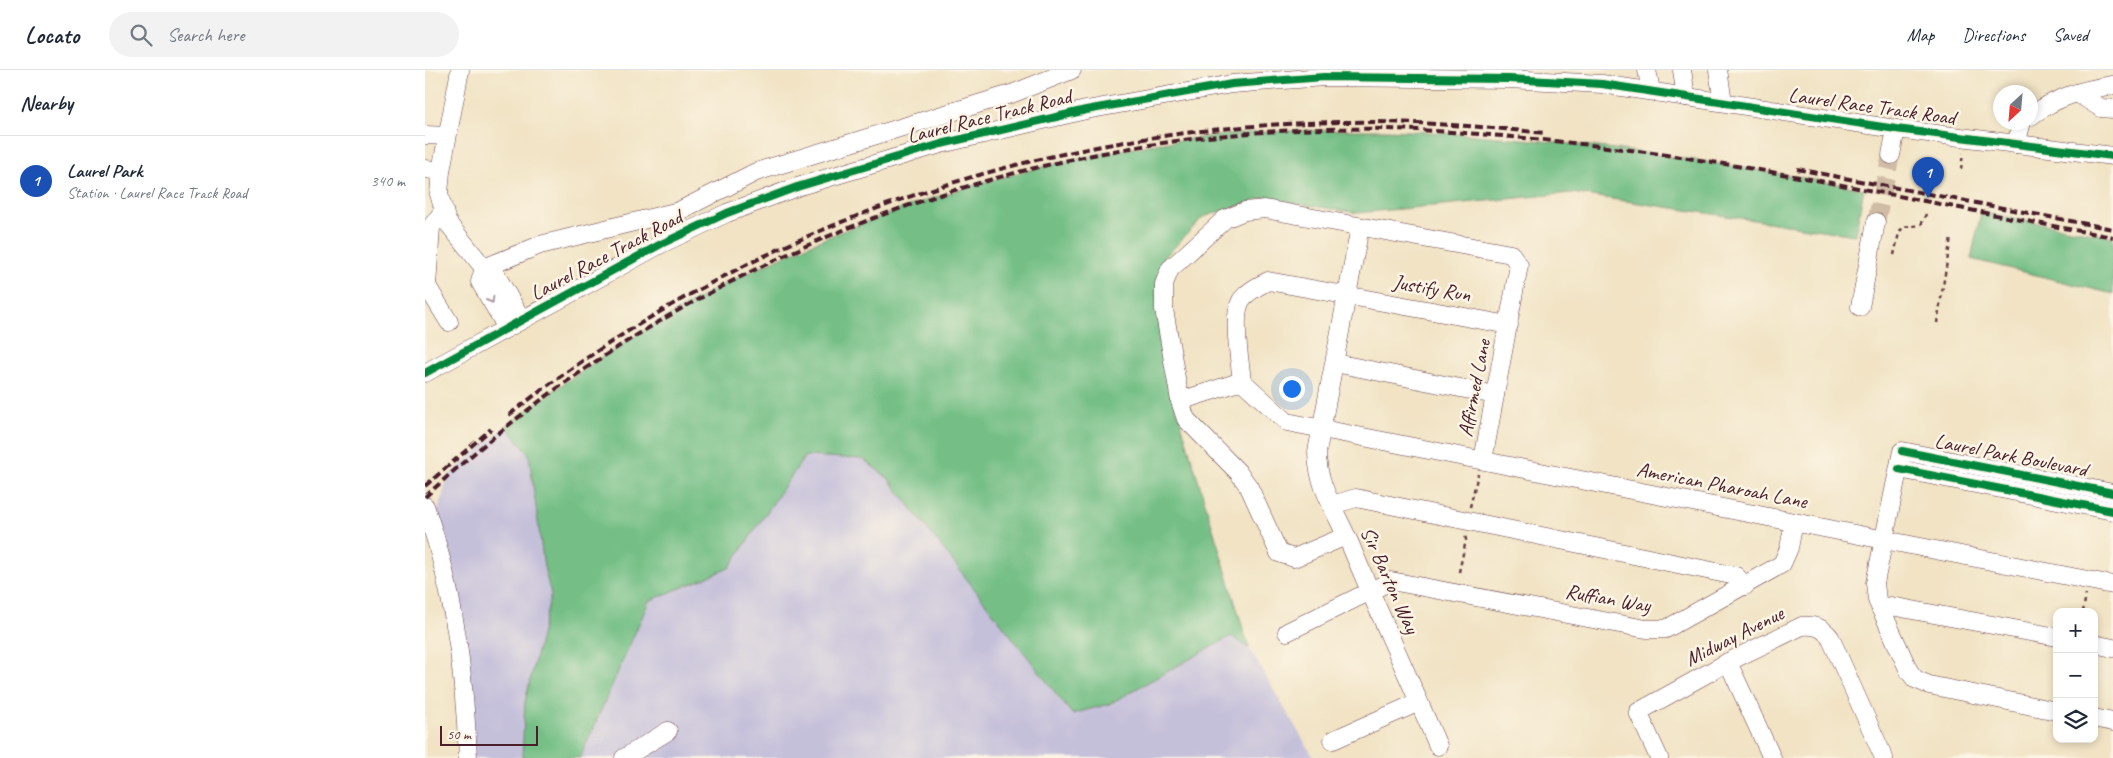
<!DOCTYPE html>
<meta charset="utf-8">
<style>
body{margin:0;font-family:Caveat,sans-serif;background:#f2f2f3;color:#1f2937}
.controls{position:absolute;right:15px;bottom:15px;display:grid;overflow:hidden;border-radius:10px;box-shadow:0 2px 8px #0003}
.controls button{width:45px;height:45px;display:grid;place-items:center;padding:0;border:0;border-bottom:1px solid #e0e1e3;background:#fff;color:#1f2937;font:25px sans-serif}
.compass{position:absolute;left:1568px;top:15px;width:45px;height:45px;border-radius:50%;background:#fff;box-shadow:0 2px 8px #0003;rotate:206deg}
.scale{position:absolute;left:15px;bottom:12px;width:98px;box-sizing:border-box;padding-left:5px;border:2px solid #4a1f2b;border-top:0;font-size:14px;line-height:18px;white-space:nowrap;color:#4a1f2b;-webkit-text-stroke:4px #fcf5e5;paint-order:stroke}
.you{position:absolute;left:866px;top:318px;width:18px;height:18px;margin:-12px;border:4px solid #fff;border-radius:50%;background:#1a73e8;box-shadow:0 0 0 8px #1a73e833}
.badge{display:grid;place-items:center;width:32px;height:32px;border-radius:50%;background:#d93025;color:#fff;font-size:16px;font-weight:700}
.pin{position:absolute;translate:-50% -41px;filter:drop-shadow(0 1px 2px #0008)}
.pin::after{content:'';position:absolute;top:26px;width:18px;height:15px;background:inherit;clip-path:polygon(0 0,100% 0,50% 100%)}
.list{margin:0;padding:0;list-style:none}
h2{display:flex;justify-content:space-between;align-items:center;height:65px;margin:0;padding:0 20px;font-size:21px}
h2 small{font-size:16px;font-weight:400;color:#747a83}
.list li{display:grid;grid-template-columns:32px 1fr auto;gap:15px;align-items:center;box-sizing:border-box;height:90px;padding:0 20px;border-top:1px solid #e0e1e3}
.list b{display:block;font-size:19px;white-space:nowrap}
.list p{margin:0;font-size:16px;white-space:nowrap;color:#747a83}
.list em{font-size:16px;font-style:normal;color:#747a83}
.icon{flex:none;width:28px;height:28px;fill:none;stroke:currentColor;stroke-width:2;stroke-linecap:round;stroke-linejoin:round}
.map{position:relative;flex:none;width:1688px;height:688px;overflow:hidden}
header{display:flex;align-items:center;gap:30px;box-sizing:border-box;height:70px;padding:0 25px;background:#fff;border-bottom:1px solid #e0e1e3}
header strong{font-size:24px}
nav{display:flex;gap:28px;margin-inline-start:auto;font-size:18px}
.search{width:350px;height:45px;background:#f2f2f3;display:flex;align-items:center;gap:12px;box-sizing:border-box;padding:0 18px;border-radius:28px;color:#747a83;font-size:19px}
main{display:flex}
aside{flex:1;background:#fff}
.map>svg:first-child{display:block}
</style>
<header>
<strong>Locato</strong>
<div class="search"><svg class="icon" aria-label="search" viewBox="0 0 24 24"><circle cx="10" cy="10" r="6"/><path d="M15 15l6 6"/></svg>Search here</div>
<nav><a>Map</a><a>Directions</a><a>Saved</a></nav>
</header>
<main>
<aside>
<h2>Nearby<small></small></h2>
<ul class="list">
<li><span class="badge" style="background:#1a4fb4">1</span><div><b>Laurel Park</b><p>Station · Laurel Race Track Road</p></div><em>340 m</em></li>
</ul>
</aside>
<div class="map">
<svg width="1688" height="688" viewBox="0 0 1688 688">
<rect width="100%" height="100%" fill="#fcf5e5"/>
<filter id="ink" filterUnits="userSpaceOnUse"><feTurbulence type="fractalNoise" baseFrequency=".02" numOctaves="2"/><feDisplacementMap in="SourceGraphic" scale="10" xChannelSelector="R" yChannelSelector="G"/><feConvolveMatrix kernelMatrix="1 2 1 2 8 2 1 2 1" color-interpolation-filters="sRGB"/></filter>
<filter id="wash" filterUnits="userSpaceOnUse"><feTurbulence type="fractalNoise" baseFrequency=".0096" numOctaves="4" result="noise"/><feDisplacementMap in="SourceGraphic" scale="20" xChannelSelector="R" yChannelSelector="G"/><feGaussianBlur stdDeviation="1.12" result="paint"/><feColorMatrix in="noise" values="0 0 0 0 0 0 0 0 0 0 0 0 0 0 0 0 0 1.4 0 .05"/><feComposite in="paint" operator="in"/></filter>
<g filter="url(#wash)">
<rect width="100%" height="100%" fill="#f1e3c4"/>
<g fill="#c5c0da">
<polygon points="81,356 104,384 119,497 126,524 100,632 97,688 43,688 8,459 23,406"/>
<polygon points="380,386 438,389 463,408 647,644 684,634 806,566 824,578 889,688 155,688 224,531 304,498"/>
</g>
<g fill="#74bf86" stroke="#5f6f58">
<path d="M960,60C1122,66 1280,89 1439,119L1430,165L1146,123L932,143L837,128L778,147L739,188L731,223L740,300L824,578L806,566L684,634L647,644L463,408L438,389L380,386L304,498L224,531L155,688H97L100,632L126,524L119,497L104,384L81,356C137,313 196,273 258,237C273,229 288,219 304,212C457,136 619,86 789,66C846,60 903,60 960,60Z"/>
<polygon points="1556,142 1688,167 1688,224 1546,189"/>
</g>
</g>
<g filter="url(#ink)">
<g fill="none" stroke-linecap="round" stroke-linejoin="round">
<polyline stroke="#d0bca5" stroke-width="18" stroke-dasharray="18 9" stroke-linecap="butt" points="1451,152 1466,85"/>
<g stroke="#633c42" stroke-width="19">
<g id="minor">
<polyline points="1222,0 1226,21"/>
<polyline points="1257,0 1261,27"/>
<polyline points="1293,0 1298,32"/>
<polyline points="1652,23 1676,38 1688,39"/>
<path d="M1606,46C1631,27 1657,20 1688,15"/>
<polyline points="0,65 22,66"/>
<polyline points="1591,74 1597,52"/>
<polyline points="1466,85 1471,59"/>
<polyline points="0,99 16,101 14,124 22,152 59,198 115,175 254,141 331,102 589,23 647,0"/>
<polyline points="16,101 35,0"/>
<path d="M935,157L892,382C892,416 912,443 925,474C953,541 984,608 1013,676"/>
<polyline points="0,216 2,216 6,157 19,140"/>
<polyline points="2,216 24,252"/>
<polyline points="1435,237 1451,152"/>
<path d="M1084,255L843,211C834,216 824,220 817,229C806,244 815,292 817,311L862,352L1688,515"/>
<polyline points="82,258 55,212 59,198 71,205 97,250"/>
<polyline points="910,293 1070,325"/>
<polyline points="0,303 236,174 302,143 372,117 516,74 661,40 807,14 899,7 1084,9 1177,14 1471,59 1688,86"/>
<polyline points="755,331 817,311"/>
<polyline points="1474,399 1688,441"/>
<polyline points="907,435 931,428 1311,506 1320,516"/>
<path d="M0,436C29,518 39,601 43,688"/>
<polyline points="921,466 869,488 854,483 824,417 813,402 761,349 755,331 739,239 739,214 745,199 800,149 820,141 840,139 1086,184 1094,195 1058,390"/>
<polyline points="1456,540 1466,536 1632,567"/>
<polyline points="862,562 966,511 1221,559 1241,559 1357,494 1364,478 1369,452"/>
<polyline points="1669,574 1688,578"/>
<polyline points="1303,592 1347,688"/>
<polyline points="1632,641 1504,615 1490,609 1484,601 1452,530 1450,513 1477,381 1688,423"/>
<polyline points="1669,648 1688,652"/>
<polyline points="908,670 994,632"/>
<polyline points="199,688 243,661"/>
<path d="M1234,688L1213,642L1303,592L1377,556C1390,555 1397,557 1405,567L1459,688"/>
</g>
</g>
<g stroke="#633c42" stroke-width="2.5" stroke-dasharray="4 4" stroke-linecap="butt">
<polyline points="1536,99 1538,83"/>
<polyline points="1469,185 1474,163 1478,157 1496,155 1502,142"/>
<polyline points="1512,253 1526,167"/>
<polyline points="1045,437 1053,404"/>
<polyline points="1034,502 1041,470 1040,465"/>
<polyline points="1658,542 1661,524"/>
</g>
<use href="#minor" stroke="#fff" stroke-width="18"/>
<g stroke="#4a1f2b" stroke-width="4" stroke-dasharray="8 4" stroke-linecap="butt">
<polyline points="1372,99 1688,159"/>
<path d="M84,345C324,156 615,56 920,52C987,51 1053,56 1119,63"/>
<polyline points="0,416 66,359"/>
<path d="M0,427C277,168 660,32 1040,63C1132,70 1225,81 1317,97C1441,118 1564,145 1688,167"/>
</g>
<g stroke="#fcf5e5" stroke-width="11">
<g id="cycleway">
<polyline points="0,303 236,174 302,143 372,117 516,74 661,40 807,14 899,7 1084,9 1177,14 1471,59 1688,86"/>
<polyline points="1477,381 1688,423"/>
<polyline points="1474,399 1688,441"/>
</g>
</g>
<use href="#cycleway" stroke="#00873e" stroke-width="8"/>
</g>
<defs><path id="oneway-chevron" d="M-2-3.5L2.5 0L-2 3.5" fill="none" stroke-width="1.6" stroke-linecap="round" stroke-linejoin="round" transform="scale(1.25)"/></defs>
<use stroke="#ae9aa0" href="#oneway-chevron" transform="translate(66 230) rotate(60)"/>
</g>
<g text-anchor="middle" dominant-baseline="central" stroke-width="5" stroke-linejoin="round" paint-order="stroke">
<g font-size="21" fill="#4a1f2b" stroke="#fcf5e5">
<text transform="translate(1447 36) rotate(8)">Laurel Race Track Road</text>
<text transform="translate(564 46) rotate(-14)">Laurel Race Track Road</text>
<text transform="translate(181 185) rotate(-28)">Laurel Race Track Road</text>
<text transform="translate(1007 218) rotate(10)">Justify Run</text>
<text transform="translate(1049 318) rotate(-79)">Affirmed Lane</text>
<text transform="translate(1586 385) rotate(11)">Laurel Park Boulevard</text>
<text transform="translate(1297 415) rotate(11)">American Pharoah Lane</text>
<text transform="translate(965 510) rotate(66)">Sir Barton Way</text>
<text transform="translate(1183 528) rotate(10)">Ruffian Way</text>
<text transform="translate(1309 566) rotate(-27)">Midway Avenue</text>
</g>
</g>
</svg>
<div class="controls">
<button>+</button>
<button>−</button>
<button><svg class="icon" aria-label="layers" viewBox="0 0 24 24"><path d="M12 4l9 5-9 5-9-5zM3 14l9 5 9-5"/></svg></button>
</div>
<svg class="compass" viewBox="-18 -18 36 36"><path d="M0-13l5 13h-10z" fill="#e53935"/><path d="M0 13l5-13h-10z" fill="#747a83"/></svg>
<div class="scale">50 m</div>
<div class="you"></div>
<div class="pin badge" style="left:1503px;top:128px;background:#1a4fb4">1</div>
</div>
</main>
